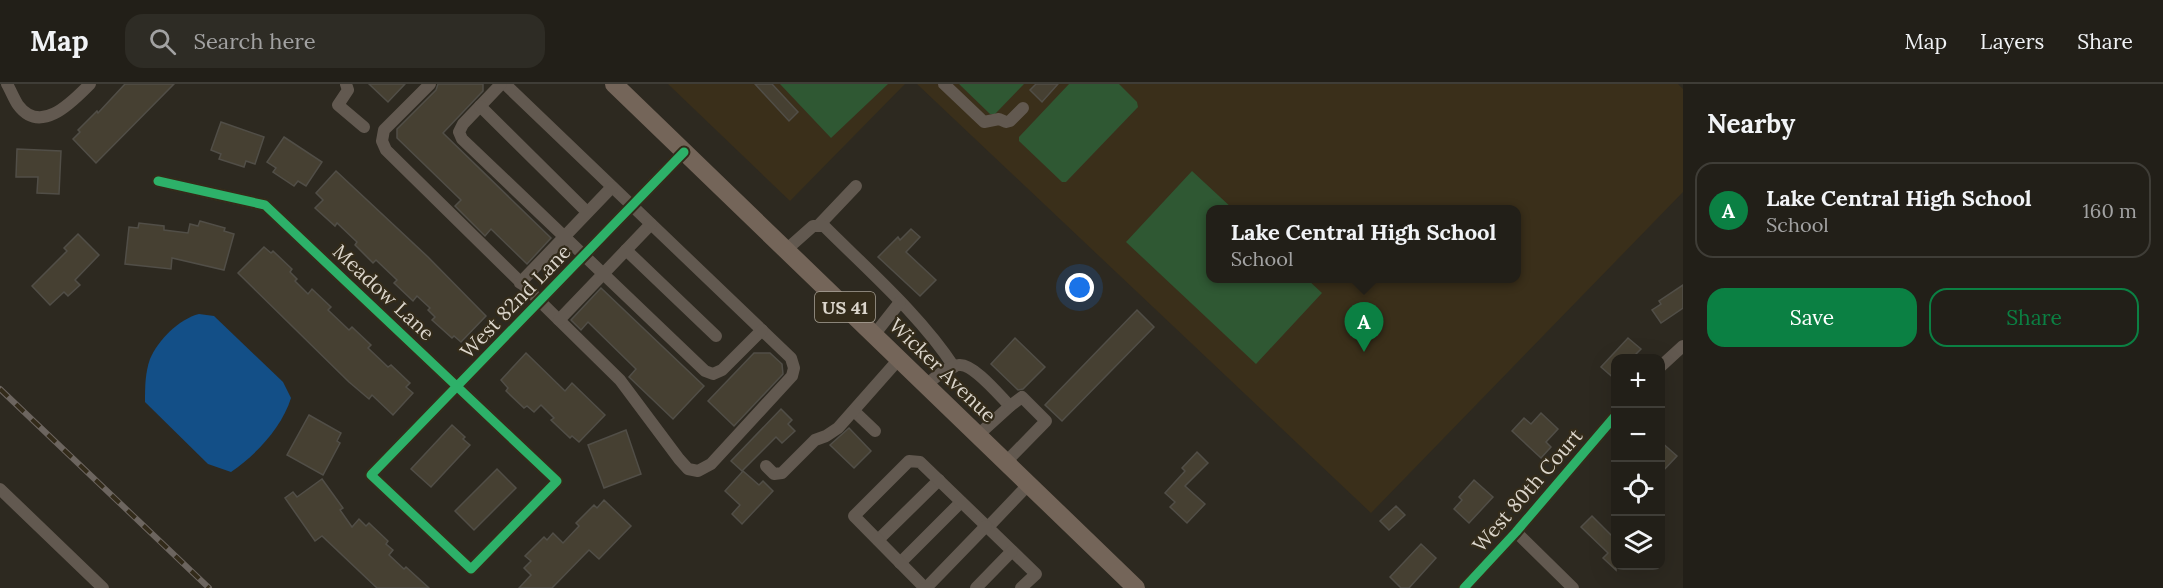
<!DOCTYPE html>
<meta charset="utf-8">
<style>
body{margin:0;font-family:Lora,serif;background:#2e2c25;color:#f1f3f6}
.controls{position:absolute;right:18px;bottom:18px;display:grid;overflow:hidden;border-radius:12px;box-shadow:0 6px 24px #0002}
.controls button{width:54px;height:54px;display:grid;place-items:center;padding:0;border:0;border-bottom:2px solid #3f3d37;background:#221f18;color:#f1f3f6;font:30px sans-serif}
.you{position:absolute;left:1080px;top:204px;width:21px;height:21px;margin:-15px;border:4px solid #fff;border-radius:50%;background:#1a73e8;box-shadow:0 0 0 9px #1a73e833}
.badge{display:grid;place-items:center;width:39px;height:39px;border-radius:50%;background:#0b8043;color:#fff;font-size:20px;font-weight:700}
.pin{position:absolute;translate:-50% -50px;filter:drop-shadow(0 2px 3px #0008)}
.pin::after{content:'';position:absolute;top:32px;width:21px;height:18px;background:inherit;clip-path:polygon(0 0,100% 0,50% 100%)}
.popup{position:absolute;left:1206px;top:121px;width:315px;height:78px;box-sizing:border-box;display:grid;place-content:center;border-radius:12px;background:#221f18;filter:drop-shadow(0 2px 4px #0005);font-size:20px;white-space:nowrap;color:#a2a2a2}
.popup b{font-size:22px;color:#f1f3f6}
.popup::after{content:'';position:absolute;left:50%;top:100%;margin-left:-12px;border:12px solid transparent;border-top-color:#221f18}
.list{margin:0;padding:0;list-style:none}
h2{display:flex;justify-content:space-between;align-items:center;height:78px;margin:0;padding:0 24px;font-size:26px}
h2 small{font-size:20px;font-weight:400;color:#a2a2a2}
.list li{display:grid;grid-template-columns:39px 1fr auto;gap:18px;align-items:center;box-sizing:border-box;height:96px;margin:0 12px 12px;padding:0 12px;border:2px solid #3f3d37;border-radius:18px}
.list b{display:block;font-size:22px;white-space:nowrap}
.list p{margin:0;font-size:20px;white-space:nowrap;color:#a2a2a2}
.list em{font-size:20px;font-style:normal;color:#a2a2a2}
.actions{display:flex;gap:12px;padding:18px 24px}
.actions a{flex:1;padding:14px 0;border:2px solid #0b8043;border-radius:18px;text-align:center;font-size:21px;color:#0b8043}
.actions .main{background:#0b8043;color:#fff}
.icon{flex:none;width:33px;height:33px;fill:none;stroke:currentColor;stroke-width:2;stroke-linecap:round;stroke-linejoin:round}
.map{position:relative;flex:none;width:1683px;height:504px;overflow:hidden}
header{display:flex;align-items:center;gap:36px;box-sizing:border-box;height:84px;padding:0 30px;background:#221f18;border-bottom:2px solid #3f3d37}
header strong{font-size:28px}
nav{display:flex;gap:33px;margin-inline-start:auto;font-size:21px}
.search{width:420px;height:54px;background:#2e2c25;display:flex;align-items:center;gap:15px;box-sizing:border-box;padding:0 21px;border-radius:18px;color:#a2a2a2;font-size:22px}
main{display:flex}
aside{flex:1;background:#221f18}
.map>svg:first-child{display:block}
</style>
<header>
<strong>Map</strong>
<div class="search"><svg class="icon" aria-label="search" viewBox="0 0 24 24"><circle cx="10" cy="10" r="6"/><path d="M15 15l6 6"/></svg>Search here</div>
<nav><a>Map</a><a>Layers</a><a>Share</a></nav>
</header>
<main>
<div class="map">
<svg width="1683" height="504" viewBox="0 0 1683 504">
<rect width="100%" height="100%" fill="#2d2920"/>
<g fill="#3a2f1a" fill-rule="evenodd">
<polygon points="668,0 905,0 790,117"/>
<path d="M917,0H1678L1683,5V108L1371,429ZM1211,125H1517V194H1211Z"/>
</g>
<g fill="#2f5833">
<polygon points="780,0 888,0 831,54"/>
<polygon points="959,0 1024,0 995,30 990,30"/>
<polygon points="1069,0 1119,0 1137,18 1138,23 1066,98 1062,98 1019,57 1019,53"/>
<polygon points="1192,87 1233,125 1211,125 1211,194 1307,195 1322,209 1256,280 1126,158"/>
</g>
<path fill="#134f87" d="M199,230L214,232L283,298L291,314C282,343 256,371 231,388L208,380L145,318C145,304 145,289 150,275C158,256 179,235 199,230Z"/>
<g fill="#464032" stroke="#514e47" stroke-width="1.5">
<polygon points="125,0 174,0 96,79 73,55 80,48 78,46 97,27 98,29"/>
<polygon points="369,0 405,0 388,18"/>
<polygon points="438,0 483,0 483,7 443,49 551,154 527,180 491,145 485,152 455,122 461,116 397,54 397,45 436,6"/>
<polygon points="755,0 772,0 798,28 789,37"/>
<polygon points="1036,0 1058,0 1042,18 1030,6"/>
<polygon points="221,38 264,53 255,80 246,77 244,83 219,75 221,70 211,66"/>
<polygon points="284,53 322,78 306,102 298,97 294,102 273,88 276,84 267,78"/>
<polygon points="17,65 61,67 59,110 37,109 38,93 16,93"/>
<polygon points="336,87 428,173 486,232 461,258 454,252 452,254 432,236 435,233 428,226 430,224 417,212 413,217 394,199 397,196 376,176 373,179 355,161 357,158 337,139 335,142 315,124 323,116 316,109"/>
<polygon points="200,137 225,144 224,147 234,150 224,186 172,174 171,185 125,180 129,143 138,144 139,139 164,142 164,146 188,149 190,140 198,142"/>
<polygon points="911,145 920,153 906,168 936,196 920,212 878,173 898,153 900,156"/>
<polygon points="78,150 99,171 75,196 80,201 68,212 64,208 50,221 32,202 67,167 64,164"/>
<polygon points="264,163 271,169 273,167 292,185 290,188 297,195 295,197 308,210 312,205 331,223 328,226 349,246 352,243 371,261 368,264 388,283 391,281 410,299 406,303 413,309 393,331 372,311 369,315 349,298 238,189"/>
<polygon points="1683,201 1683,224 1661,239 1652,226 1661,220 1659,217"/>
<polygon points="601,204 704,302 673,335 629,293 636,285 588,238 581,246 571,236"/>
<polygon points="1137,226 1154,243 1062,337 1045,321"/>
<polygon points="1015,254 1045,283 1023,305 1018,306 991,280"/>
<polygon points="1628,254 1641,265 1632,274 1616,274 1616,296 1601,283"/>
<polygon points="526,269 565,307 572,299 605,331 579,358 572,352 570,354 551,336 554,334 541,321 534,328 527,322 524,324 506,307 508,304 501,296"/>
<polygon points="754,269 770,269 782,280 783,290 734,342 708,317"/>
<polygon points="781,325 792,336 788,340 795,347 782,359 776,353 742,387 731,377"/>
<polygon points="1541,329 1558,345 1546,358 1551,363 1541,374 1512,347 1524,334 1531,340"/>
<polygon points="309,331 341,349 337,357 340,359 323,391 287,371"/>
<polygon points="452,341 465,353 463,355 470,361 431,403 411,385"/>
<polygon points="849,344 871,367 854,384 830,361"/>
<polygon points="626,346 641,390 604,404 588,361"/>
<polygon points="1660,357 1677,372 1660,390"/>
<polygon points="1197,368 1208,379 1185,402 1205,420 1187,439 1170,423 1175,418 1165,409 1185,387 1182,384"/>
<polygon points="497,385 516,404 474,446 455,427"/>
<polygon points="743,387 759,401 763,397 773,407 742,440 732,430 740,421 725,407"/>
<polygon points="322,395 343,424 340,426 352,443 359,435 366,442 369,439 388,457 386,460 393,466 389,471 404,485 406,483 429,504 377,504 322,452 315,457 285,414 293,408 297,413"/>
<polygon points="1474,396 1493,413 1469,439 1454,425 1462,416 1459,413"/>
<polygon points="604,416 631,442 599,475 589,466 552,504 519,504 531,491 524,484 531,477 525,472 544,453 547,456 553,449 563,459 579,442 576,439 594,421 597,424"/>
<polygon points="1396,422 1405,431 1389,446 1380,437"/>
<polygon points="1592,432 1616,456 1616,486 1603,474 1608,469 1581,443"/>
<polygon points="1421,460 1436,474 1409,504 1401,504 1390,493"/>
</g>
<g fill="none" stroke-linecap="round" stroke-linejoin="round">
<g stroke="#625950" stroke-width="12">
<path d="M7,0C11,7 14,15 18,21C41,52 73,17 90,0"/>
<polyline points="346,0 348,6 338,21 364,43"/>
<polyline points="430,0 384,46 382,57 386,66 620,296 679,375 688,385 698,387 711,380 792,292 794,284 791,274 505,0"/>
<polyline points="501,0 463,40 459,48 462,55 705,287 713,290 722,286 762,246"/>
<polyline points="944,0 984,38 999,35 1006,38 1010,37 1023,24"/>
<polyline points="480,22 587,128"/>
<polyline points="158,97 265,121 557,397 471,485 371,391 684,68"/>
<polyline points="818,142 856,102"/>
<polyline points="626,166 716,252"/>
<path d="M786,166L813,142H824C867,185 921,232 954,283"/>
<polyline points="520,199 612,103"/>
<polyline points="559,236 651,140"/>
<polyline points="874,251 900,218"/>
<polyline points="1660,283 1683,262"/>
<path d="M926,301C935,294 947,282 959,281C973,279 1000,312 1010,322L978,351"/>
<polyline points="854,327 875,347"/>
<polyline points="1006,378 1046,337 1022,313 1010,322"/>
<polyline points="766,382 774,390 782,389 815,356 826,352 838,344 899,275"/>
<polyline points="0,405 103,504"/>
<polyline points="988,443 1029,400"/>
<polyline points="1516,448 1573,504"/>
<polyline points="878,456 939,396"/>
<polyline points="900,479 961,418"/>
<polyline points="925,504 854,432 909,377 920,378 1036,490 1021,504"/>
<polyline points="926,504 986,442"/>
<polyline points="976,504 1012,467"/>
<polyline points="1464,504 1516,448 1616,331"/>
</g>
<polyline stroke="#746559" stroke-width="18" points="614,0 1136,504"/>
<g stroke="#6c655f" stroke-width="6">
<polyline id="rail" points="0,305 209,504"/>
</g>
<use href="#rail" stroke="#332b1a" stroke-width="4" stroke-dasharray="11" stroke-linecap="butt"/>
<g stroke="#332b1a" stroke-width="13">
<g id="cycleway">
<polyline points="158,97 265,121 557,397 471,485 371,391 684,68"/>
<polyline points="1464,504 1516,448 1616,331"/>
</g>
</g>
<use href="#cycleway" stroke="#2db169" stroke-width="9"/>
</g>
<g text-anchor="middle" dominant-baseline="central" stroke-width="4.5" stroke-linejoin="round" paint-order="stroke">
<rect fill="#332b1a" stroke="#a9a296" stroke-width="1.5" x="815" y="208" width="60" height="30" rx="4.5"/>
<g font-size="18" font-weight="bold" fill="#dbd5cb">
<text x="845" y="223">US 41</text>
</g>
<g font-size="20" fill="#dbd5cb" stroke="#332b1a">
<text transform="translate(384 208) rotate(43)">Meadow Lane</text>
<text transform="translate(515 217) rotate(-46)">West 82nd Lane</text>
<text transform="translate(943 286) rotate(44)">Wicker Avenue</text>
<text transform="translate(1527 406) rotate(-49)">West 80th Court</text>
</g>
</g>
</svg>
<div class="controls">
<button>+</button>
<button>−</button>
<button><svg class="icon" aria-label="locate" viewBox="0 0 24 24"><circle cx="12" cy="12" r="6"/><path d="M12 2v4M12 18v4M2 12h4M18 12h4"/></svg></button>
<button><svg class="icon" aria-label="layers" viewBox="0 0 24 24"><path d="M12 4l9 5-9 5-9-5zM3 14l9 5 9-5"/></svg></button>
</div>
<div class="you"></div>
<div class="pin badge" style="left:1364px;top:268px">A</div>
<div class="popup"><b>Lake Central High School</b>School</div>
</div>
<aside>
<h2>Nearby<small></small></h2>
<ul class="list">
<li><span class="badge">A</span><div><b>Lake Central High School</b><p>School</p></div><em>160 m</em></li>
</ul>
<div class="actions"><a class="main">Save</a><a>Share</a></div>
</aside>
</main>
